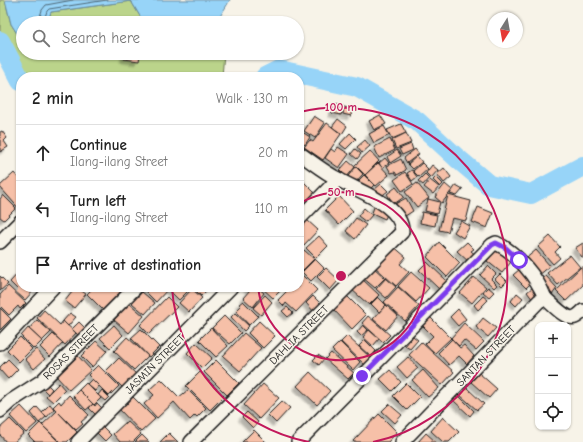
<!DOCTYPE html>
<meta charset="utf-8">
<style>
body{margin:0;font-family:"Comic Neue",sans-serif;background:#f2f2f2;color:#222}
.controls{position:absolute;right:12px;bottom:12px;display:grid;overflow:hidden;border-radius:8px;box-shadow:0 1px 3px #0004}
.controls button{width:36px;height:36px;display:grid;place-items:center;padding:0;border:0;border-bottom:1px solid #e0e0e0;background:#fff;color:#222;font:20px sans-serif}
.compass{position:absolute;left:487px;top:12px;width:36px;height:36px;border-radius:50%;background:#fff;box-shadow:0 1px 3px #0004;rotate:191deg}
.stop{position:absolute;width:12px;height:12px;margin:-9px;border:3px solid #7c3aed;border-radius:50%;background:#fff}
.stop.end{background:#7c3aed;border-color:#fff;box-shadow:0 1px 4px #0008}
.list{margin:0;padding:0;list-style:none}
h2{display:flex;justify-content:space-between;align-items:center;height:52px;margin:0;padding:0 16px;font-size:17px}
h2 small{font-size:13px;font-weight:400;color:#767676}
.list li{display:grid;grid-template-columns:26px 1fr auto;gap:12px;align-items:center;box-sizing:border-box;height:56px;padding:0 16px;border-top:1px solid #e0e0e0}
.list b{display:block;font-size:15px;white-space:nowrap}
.list p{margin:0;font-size:13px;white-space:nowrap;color:#767676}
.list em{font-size:13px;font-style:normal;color:#767676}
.icon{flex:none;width:22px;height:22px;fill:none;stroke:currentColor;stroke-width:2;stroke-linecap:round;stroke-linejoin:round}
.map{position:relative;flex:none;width:583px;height:442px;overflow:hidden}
.search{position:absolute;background:#fff;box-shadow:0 1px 3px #0004;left:16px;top:16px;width:288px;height:44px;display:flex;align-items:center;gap:10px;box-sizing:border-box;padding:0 14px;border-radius:22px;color:#767676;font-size:15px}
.panel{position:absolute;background:#fff;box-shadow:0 1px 3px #0004;left:16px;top:72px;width:288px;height:220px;border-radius:16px}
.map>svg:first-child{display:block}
</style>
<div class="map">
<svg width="583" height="442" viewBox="0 0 583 442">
<defs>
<filter id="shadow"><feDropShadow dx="-3.5" dy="3.5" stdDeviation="1" flood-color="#0004"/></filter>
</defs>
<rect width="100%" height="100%" fill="#f7f3e8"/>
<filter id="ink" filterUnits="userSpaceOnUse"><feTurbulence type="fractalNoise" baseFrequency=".025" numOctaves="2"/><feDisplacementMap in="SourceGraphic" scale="8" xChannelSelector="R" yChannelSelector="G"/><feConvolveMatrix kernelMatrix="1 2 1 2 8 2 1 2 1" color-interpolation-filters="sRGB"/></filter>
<g filter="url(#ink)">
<g fill="#bbd48b" stroke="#6c7854">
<polygon points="0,0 5,0 11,24 23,43 23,53 30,53 34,59 36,53 224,53 222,77 21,77 21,81 0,41"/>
<polygon points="131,1 144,23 47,23 51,12"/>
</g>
<polygon fill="#97d4f8" stroke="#668aa0" points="5,0 230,0 216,23 144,23 131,1 51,12 47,23 23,23 23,43 11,24"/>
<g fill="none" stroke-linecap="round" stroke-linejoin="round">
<g stroke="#4d6674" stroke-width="1">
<polyline points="38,23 42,10 46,5 73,0"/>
<polyline points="43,23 47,11 49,9 107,0"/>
</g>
<g stroke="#97d4f8" stroke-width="20">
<polyline points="0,41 21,81"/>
<polyline points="265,77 279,70 357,87 417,121 457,158 489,185 531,194 583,166"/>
</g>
</g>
<g fill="#f6c0a8" stroke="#1c1c1c" filter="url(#shadow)">
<polygon points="125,53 140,55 139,61 124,59"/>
<polygon points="334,104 343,106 341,115 332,113"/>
<polygon points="344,107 352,109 351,116 343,114"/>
<polygon points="380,115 386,124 374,130 369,121"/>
<polygon points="314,116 325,123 315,138 304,131"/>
<polygon points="338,119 347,126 342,134 332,127"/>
<polygon points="327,123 341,134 323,160 304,147 310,140 313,142"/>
<polygon points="401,124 406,133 392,139 387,130"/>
<polygon points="384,126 389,135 374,143 369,134"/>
<polygon points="299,130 310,137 305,145 299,140"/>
<polygon points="2,131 7,138 4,141 8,147 0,152 0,132"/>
<polygon points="350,133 356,139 346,149 340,144"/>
<polygon points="406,133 411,143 396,149 392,140"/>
<polygon points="390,139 395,150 379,158 374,147"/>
<polygon points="365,140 370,146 362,153 357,147"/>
<polygon points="411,144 413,150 402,155 399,149"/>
<polygon points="338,147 349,154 339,168 325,158 331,149 335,152"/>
<polygon points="355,149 361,154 357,159 351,154"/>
<polygon points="415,149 419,154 407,163 404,158"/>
<polygon points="397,150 401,156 390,163 387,157"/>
<polygon points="370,151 379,161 365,175 355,165"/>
<polygon points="417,156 422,162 413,169 408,164"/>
<polygon points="385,158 389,163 382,168 379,163"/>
<polygon points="401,159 406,170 397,175 395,172 391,173 387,166"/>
<polygon points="348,161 355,167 347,177 340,170"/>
<polygon points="378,163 389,175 376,186 365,175"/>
<polygon points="422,163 428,169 419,177 413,171"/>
<polygon points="432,165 438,170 431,178 426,173"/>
<polygon points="356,167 363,174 354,184 347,177"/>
<polygon points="444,168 451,177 444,183 437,174"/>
<polygon points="412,170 417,177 412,181 407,173"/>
<polygon points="405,172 413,184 402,191 394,180"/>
<polygon points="14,173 21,181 21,211 0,187 0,186"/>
<polygon points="425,174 429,178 423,185 418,181"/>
<polygon points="364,175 374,185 368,191 358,181"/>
<polygon points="436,177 443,184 440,187 433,180"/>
<polygon points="430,180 439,187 433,194 424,187"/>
<polygon points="304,182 315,193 305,203 299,197 299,187"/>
<polygon points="417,183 429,198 417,207 405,192"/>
<polygon points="381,184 388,191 380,197 374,190"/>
<polygon points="445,184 452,190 442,203 435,197"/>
<polygon points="456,185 463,189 457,196 450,194"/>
<polygon points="396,187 404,197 394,204 387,194"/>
<polygon points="3,195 16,208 4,220 0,217 0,199"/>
<polygon points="448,195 471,201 466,221 452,218 448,232 439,230"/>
<polygon points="339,196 353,211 339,225 325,210"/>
<polygon points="406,198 413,211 402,218 395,204"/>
<polygon points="428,199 440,202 437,214 425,211"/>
<polygon points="375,204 389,210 385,219 372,213"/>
<polygon points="478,207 493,213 487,228 472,222"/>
<polygon points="364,208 372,215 366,222 358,216"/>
<polygon points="422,212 437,215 435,226 420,223"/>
<polygon points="356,218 366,225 355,239 346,231"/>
<polygon points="307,220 318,230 303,246 299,242 299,228"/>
<polygon points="461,221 470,226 463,238 454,232"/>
<polygon points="319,236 328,246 316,258 306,248"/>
<polygon points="550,236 560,247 555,252 560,258 553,264 538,247"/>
<polygon points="439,242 460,263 447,277 427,257"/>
<polygon points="467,242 474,249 471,251 477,256 470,263 457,251"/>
<polygon points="583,243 583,257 582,257 575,248"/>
<polygon points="392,245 406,257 400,264 409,272 396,286 374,266"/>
<polygon points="304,250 314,259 300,273 299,271 299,255"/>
<polygon points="496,250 511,262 502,273 487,261"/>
<polygon points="536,250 550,266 538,276 524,260"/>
<polygon points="570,255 580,267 558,285 547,273"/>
<polygon points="315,259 324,268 311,281 302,272"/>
<polygon points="427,262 447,281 439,289 419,270"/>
<polygon points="372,266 385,278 375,288 362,277"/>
<polygon points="488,266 496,274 491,279 497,285 494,288 480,275"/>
<polygon points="582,266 583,285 566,301 556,291"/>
<polygon points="326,268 339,280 330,290 317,277"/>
<polygon points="520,269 533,281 526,288 513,275"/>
<polygon points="21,270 21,287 42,287 37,291 35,289 25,300 16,292 18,290 10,282"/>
<polygon points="411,272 429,288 416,302 398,286"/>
<polygon points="500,274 507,281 502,286 495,279"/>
<polygon points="302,275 317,290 296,312 286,303 284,306 278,300 291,287 299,287 299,279"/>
<polygon points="0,276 8,284 0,291"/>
<polygon points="546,276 557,288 552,295 540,281"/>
<polygon points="474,277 486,287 472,303 460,293"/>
<polygon points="361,278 379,295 369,305 351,289"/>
<polygon points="386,278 396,287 386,298 376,289"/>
<polygon points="8,286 26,303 20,309 18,306 9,315 0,306 0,295"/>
<polygon points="76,287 86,294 74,308 65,301"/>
<polygon points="94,287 115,287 121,292 103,310 87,294"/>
<polygon points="147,287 191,287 191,288 179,300 168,289 156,302 144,290"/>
<polygon points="192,287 210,287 201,296"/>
<polygon points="247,287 257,287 264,293 253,307 243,298 250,290"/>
<polygon points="261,287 284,287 273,298"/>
<polygon points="398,287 419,306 405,321 384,302"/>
<polygon points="488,287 494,292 489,297 483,292"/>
<polygon points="533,287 540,294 533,300 527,292"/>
<polygon points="192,289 202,298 189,312 179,303"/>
<polygon points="142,292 155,303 145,314 132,303"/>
<polygon points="517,293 523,298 516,306 511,301"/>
<polygon points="265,295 272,302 261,315 253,308"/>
<polygon points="313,296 322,305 315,313 306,303"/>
<polygon points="347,296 366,315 352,329 333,309"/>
<polygon points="483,296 488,300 478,310 474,305"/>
<polygon points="167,297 177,307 149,334 140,325"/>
<polygon points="378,297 386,305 379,312 371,304"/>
<polygon points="243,301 258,316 249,325 236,311 241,306 239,304"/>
<polygon points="129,303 144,316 129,333 114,320"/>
<polygon points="386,305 398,316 386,330 373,319"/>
<polygon points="287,307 293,313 288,317 282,311"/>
<polygon points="0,308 11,319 0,330"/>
<polygon points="458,309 466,319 458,326 450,317"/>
<polygon points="44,310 60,325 63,321 76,333 65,345 37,318"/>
<polygon points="70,313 76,317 68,326 63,321"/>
<polygon points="235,313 249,326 244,331 231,317"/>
<polygon points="224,316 241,333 230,344 212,328"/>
<polygon points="368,316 390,335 383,342 362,323"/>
<polygon points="429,316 451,338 435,353 425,344 433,336 421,324"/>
<polygon points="483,318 496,328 488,337 476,327"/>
<polygon points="37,320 51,332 42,341 29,329"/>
<polygon points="259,321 275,336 263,348 248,333"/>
<polygon points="79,322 85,328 78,335 72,329"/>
<polygon points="464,323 484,342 476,350 464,340 459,346 451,338"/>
<polygon points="114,325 123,335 110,348 100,338"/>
<polygon points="363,325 368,330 361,336 357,332"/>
<polygon points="28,328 42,341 34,349 21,336"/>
<polygon points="211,328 228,346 216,357 199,340"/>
<polygon points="141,329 159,347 149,357 131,338"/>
<polygon points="369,330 379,339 373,346 363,337"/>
<polygon points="244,333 261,348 240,371 223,356"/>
<polygon points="53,334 63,343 50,357 40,347"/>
<polygon points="347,336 371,358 365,365 341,342"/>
<polygon points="413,336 418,340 410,349 405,346"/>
<polygon points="20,337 32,349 19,362 7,350"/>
<polygon points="127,337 148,356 134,370 114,351"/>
<polygon points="452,339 460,348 464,345 474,356 467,364 459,356 449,365 438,353"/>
<polygon points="365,340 376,351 371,357 359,346"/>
<polygon points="96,341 107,351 92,367 81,356"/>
<polygon points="340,342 360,362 353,370 332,350"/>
<polygon points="421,342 454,372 442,385 409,355"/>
<polygon points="196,343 212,358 202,368 187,353"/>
<polygon points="36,349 45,359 34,369 25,359"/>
<polygon points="331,353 354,373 348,379 325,359"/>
<polygon points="318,355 324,359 319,365 313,360"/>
<polygon points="78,356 91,370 69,390 56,376"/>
<polygon points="408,357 418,368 407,378 397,367"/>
<polygon points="119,358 136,374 123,388 106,371"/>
<polygon points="8,359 18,369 8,379 0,370 0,367"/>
<polygon points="216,360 239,383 227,395 204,372"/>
<polygon points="98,365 119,386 109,396 88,375"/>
<polygon points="390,370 401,382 392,391 380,379"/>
<polygon points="423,370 439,388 428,397 412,380"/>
<polygon points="200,372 224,396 210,410 186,386"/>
<polygon points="310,372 330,391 317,405 297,386"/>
<polygon points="479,373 497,389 489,398 471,382"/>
<polygon points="92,379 99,386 95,391 87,384"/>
<polygon points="161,379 179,397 188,390 206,408 197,417 195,415 190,420 174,402 157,418 144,404 154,395 149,390"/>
<polygon points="45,382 52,389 48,394 40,386"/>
<polygon points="59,383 65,390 53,402 46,396"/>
<polygon points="86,383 101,398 94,405 79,390"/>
<polygon points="406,383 420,397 407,410 393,396"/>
<polygon points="263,384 279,398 259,419 244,405"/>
<polygon points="467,388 484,404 477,410 460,395"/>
<polygon points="79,390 93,404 86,410 73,396"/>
<polygon points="102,390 109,397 105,401 98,395"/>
<polygon points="69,395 89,415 81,422 83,424 76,430 53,407 59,401 61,404"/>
<polygon points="458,395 474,411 470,416 453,400"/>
<polygon points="133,397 155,419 141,432 118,408 125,402 127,404"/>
<polygon points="282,401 290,408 276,423 268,415"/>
<polygon points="97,403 103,409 97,416 89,408 93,404 95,406"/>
<polygon points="50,404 54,409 47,417 42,412"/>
<polygon points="389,404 402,415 395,423 382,411"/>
<polygon points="21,406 37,423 26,433 10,416"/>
<polygon points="37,407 46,417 39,423 31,413"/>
<polygon points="57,411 77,432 67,442 60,442 42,425"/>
<polygon points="247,412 258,422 253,428 242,417"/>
<polygon points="379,414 397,432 388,442 354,442 353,441"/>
<polygon points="443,417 459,432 449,442 443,442 431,431"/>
<polygon points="10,419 24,433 14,442 6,442 0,435 0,428"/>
<polygon points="127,421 141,434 133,442 120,442 113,434"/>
<polygon points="40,423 59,442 35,442 28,435"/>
<polygon points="102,426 111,435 105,441 96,432"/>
<polygon points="254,430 266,442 242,442"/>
<polygon points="169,433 178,442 160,442"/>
<polygon points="426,433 436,442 418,442"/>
<polygon points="142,435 149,442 135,442"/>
</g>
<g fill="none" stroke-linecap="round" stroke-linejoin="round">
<g stroke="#1c1c1c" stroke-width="16">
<g id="minor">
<polyline points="299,219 338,179"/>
<polyline points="0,242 21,221"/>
<polyline points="0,343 53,287"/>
<polyline points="0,411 11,401 42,381 136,287"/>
<polyline points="78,442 231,287"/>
<path d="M191,442L402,232C403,205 357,191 338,179C324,172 312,162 299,153"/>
<path d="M298,442L492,245L496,243C516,252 537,277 545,298"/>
<path d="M402,442L539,301L545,298C551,303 567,321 575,317C578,316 581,313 583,311"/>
</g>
</g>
<use href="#minor" stroke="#f7f3e8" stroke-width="13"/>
</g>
</g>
<g fill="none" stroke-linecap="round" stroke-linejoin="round" filter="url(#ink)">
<polyline stroke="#7c3aed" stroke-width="5" points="362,376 492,245 496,243 506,248 519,260"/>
</g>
<g fill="none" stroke="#c2185b" stroke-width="2">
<path d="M300 203A84 84 0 1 1 258 288"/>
<path d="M309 442A169 169 0 0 1 172 288M300 112A169 169 0 1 1 373 442"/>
</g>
<g text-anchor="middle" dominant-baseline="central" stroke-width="3" stroke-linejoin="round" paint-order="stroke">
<g font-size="11" fill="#1c1c1c" stroke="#f7f3e8">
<text transform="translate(299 335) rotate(-45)">DAHLIA STREET</text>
<text transform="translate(71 352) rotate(-45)">ROSAS STREET</text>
<text transform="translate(486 356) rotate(-46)">SANTAN STREET</text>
<text transform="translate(155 364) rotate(-45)">JASMIN STREET</text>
</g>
</g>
<circle cx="341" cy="276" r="6" fill="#c2185b" stroke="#f7f3e8" stroke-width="2"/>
<g font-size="12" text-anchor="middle" font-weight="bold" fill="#c2185b" stroke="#f7f3e8" stroke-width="3" stroke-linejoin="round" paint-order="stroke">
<text x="341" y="111">100 m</text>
<text x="341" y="196">50 m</text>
</g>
</svg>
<div class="controls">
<button>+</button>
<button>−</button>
<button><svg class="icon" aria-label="locate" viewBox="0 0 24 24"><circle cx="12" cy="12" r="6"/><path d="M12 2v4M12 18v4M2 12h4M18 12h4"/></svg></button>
</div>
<svg class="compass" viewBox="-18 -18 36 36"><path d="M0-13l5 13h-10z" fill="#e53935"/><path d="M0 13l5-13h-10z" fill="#767676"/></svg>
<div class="stop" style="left:519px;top:260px"></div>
<div class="stop end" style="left:362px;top:376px"></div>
<div class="search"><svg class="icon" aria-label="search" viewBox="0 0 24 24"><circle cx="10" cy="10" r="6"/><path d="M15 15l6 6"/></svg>Search here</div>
<section class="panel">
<h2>2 min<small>Walk · 130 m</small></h2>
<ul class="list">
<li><svg class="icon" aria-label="ahead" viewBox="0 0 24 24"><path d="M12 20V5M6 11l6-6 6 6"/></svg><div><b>Continue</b><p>Ilang-ilang Street</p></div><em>20 m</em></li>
<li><svg class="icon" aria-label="left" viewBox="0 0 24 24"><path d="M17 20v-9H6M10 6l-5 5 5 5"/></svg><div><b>Turn left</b><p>Ilang-ilang Street</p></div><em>110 m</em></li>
<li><svg class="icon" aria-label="arrive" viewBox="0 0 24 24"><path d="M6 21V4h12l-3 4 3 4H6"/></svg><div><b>Arrive at destination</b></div></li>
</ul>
</section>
</div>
